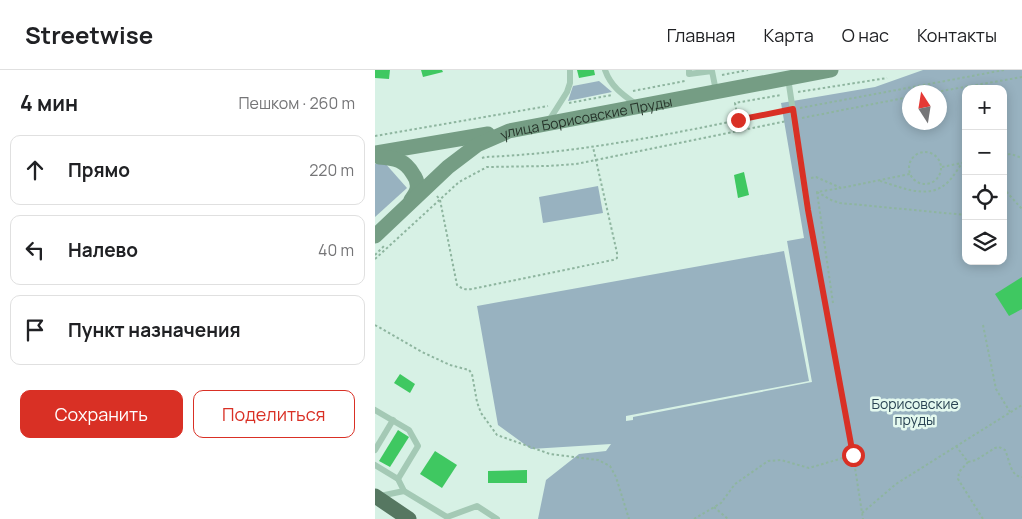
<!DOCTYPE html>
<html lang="ru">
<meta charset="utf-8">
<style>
body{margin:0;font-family:Manrope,sans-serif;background:#f2f2f2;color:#202124}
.controls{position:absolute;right:15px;top:15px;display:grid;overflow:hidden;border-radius:10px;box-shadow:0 2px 12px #0003}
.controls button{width:45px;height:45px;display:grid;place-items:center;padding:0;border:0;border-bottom:1px solid #e0e0e0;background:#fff;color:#202124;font:25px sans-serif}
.compass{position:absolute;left:527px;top:15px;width:45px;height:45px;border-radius:50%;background:#fff;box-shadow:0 2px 12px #0003;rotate:348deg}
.stop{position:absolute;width:15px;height:15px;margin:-11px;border:4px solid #d93025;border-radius:50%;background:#fff}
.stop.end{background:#d93025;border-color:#fff;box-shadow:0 1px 5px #0008}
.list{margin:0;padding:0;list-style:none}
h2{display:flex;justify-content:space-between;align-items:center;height:65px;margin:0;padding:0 20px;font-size:21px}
h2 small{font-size:16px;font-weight:400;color:#757577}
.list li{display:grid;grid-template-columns:32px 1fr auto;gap:15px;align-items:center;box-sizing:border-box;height:70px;margin:0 10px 10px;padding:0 10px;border:1px solid #e0e0e0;border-radius:10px}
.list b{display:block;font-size:19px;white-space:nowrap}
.list em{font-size:16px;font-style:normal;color:#757577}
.actions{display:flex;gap:10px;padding:15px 20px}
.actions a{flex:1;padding:11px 0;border:1px solid #d93025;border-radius:10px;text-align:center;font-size:18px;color:#d93025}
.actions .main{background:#d93025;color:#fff}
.icon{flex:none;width:28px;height:28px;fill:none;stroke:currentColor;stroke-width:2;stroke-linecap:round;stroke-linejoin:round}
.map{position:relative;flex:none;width:647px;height:449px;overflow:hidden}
header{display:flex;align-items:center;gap:30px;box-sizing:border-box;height:70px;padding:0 25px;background:#fff;border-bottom:1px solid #e0e0e0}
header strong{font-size:24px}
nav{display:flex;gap:28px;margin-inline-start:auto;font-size:18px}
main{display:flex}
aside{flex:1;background:#fff}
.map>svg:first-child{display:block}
</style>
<header>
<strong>Streetwise</strong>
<nav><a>Главная</a><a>Карта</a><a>О нас</a><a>Контакты</a></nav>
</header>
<main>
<aside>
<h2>4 мин<small>Пешком · 260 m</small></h2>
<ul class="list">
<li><svg class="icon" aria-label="ahead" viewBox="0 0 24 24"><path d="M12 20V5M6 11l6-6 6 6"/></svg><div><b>Прямо</b></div><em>220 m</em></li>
<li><svg class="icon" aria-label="left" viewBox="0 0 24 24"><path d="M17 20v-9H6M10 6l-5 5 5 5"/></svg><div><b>Налево</b></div><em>40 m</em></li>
<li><svg class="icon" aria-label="arrive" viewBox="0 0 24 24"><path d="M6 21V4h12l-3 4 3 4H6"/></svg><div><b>Пункт назначения</b></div></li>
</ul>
<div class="actions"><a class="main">Сохранить</a><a>Поделиться</a></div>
</aside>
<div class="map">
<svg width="647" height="449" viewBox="0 0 647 449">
<rect width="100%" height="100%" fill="#d7f1e5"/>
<g fill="#98b2c0" fill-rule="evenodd">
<path d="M548,0H647V449H163L171,410L204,384L231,381L236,374L156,379L123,355L102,236L409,181L434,311L251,346V351L258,350V347L437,312L412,171L429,168L406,33L500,17ZM591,19H628V191H591ZM534,22H564V52H534Z"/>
<polygon points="224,11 237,22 193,31 198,16"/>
<polygon points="9,92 32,118 0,147 0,94"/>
<polygon points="223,116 228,143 168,153 164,127"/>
</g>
<g fill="#3fc861">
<polygon points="0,0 15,0 14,9 0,8"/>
<polygon points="46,0 67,0 68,2 48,7"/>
<polygon points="202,0 219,0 220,5 204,8"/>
<polygon points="369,102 374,125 363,128 359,105"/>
<polygon points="647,207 647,239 634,246 620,224"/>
<polygon points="25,304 40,314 35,323 19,313"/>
<polygon points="23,360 34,367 15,397 4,391"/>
<polygon points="60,381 82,395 67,418 45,404"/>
<polygon points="152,400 152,413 113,413 113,401"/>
</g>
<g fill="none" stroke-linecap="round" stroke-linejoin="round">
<g stroke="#8eb59f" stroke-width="2" stroke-dasharray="2.5 2.5" stroke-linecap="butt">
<polyline points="347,5 373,0"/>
<polyline points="258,21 310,11"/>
<polyline points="423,22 512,8"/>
<polyline points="561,22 647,7"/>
<polyline points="194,33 237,25"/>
<polyline points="425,38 629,0"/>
<polyline points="427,48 534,27"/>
<polyline points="363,50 360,33 406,25"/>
<polyline points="0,66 173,36"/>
<circle cx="550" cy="98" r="16"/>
<polyline points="628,85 636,84 647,88"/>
<path d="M107,88L110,87C210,83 310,61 408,41"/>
<polyline points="567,97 591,92"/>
<polyline points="436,108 441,107 466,118 535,104"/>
<path d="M505,111C526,117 554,131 573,112C578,107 583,99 587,93"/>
<polyline points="628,118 647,139"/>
<polyline points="442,122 456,130 465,133 591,145"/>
<path d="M62,126L65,130L82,215C87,219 91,220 97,219L238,190L242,188V183L218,77"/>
<polyline points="434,148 478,385 488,449"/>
<polyline points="0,185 9,176"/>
<polyline points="0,189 84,112 112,97 173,96 201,94 412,51"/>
<polyline points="458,233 442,122 466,118"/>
<polyline points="0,255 47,282 75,295 94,300 97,304 102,332 106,343 122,365 175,384 223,390 235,396 241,407 254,449"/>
<polyline points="608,255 621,319 635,342"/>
<polyline points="581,376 593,392 584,402 583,409 608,449"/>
<path d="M593,392L601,390L620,378L624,377L630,380C635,391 635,406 647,407"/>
<polyline points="339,437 353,449"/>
<polyline points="487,443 521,414 647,335"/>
<polyline points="319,449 346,433 360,414 393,391 406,390 434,398 478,385"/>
</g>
<g stroke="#a4c9b5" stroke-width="6">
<path d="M230,0C236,17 248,25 262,35"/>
<polyline points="314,0 314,4 337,1 341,21"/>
<polyline points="413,8 433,141"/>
<polyline points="173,52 192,22 195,13 195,0"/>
<polyline points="0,340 34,360 43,376 23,409"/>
<polyline points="0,380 18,350"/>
<polyline points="0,395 23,409 29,421"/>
<polyline points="5,426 29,421 72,447 102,436 122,449"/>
</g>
<g stroke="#759d84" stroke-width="15">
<polyline points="0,83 113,64"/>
<path d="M4,87C20,88 30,90 38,104C41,108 43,114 42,119C41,123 38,127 36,130"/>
<path id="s1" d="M0,166L73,97L102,75L134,61L456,0"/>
</g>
<polyline stroke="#567761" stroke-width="15" points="0,426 34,449"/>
</g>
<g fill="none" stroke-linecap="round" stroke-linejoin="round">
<polyline stroke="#d93025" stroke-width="6" points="363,50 418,39 433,140 478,385"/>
</g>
<g text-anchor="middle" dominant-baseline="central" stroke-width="5" stroke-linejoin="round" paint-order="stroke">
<g font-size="14" fill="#26342a" stroke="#e4f9ef">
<text stroke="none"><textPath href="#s1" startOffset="250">улица Борисовские Пруды</textPath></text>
</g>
<g font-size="14" fill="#294353" stroke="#e4f9ef">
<text x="540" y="333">Борисовские<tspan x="540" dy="16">пруды</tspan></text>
</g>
</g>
</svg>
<div class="controls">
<button>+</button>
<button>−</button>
<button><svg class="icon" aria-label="locate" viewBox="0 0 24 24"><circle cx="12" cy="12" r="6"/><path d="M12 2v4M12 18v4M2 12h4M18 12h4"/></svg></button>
<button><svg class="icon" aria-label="layers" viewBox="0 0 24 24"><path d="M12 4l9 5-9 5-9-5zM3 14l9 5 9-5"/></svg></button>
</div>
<svg class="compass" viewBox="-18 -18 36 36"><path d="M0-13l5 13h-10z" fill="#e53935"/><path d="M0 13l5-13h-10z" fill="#757577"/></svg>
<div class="stop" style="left:478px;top:385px"></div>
<div class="stop end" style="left:363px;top:50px"></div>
</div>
</main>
